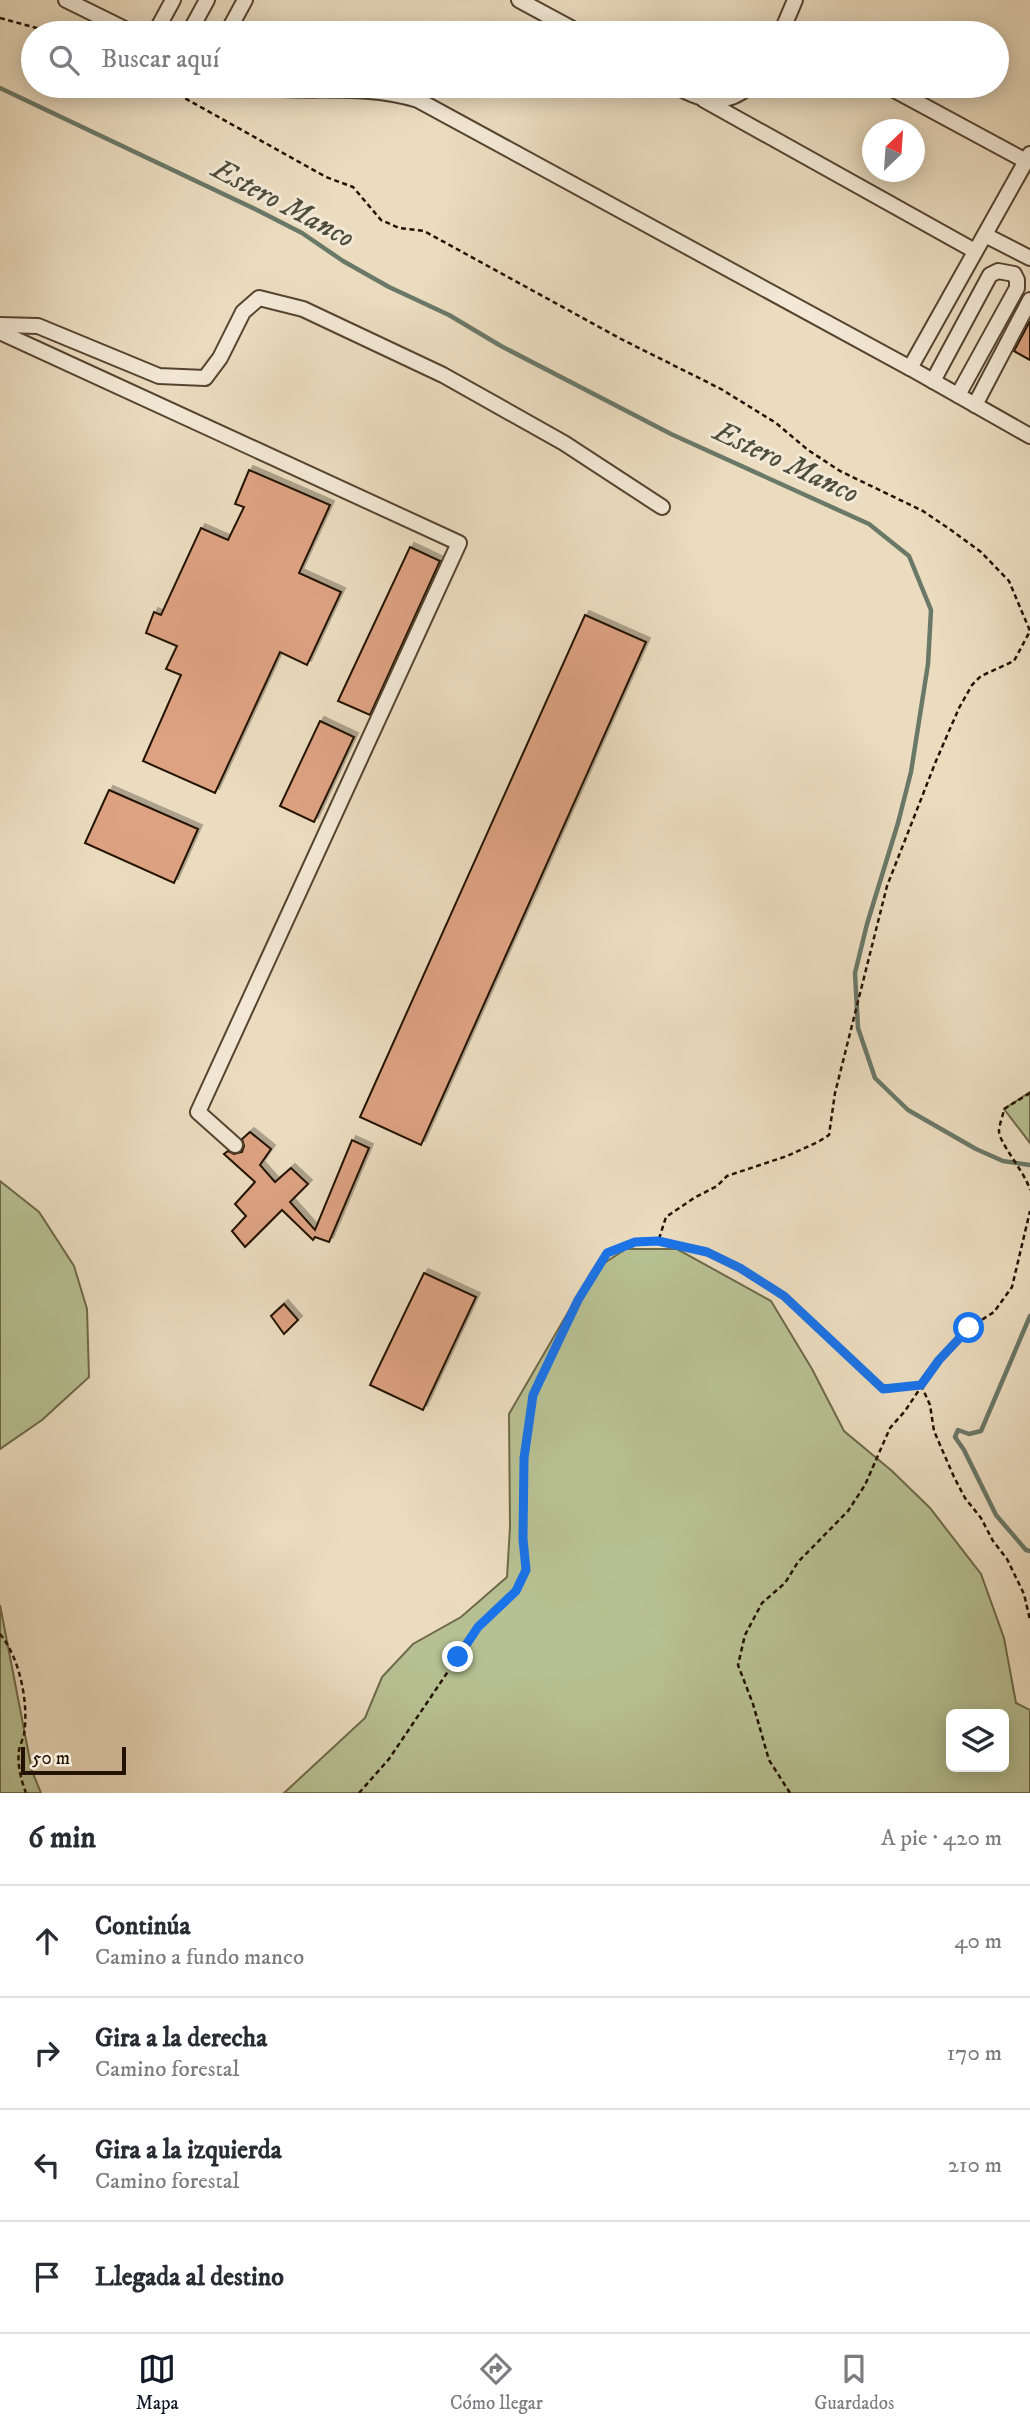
<!DOCTYPE html>
<html lang="es">
<meta charset="utf-8">
<style>
body{margin:0;font-family:"IM FELL DW Pica",serif;background:#f7f7f7;color:#2b2b33}
.controls{position:absolute;right:21px;bottom:21px;display:grid;overflow:hidden;border-radius:10px;box-shadow:0 4px 18px #0003}
.controls button{width:63px;height:63px;display:grid;place-items:center;padding:0;border:0;border-bottom:2px solid #e1e1e2;background:#fff;color:#2b2b33;font:35px sans-serif}
.compass{position:absolute;left:862px;top:119px;width:63px;height:63px;border-radius:50%;background:#fff;box-shadow:0 4px 18px #0003;rotate:25deg}
.scale{position:absolute;left:21px;bottom:18px;width:105px;box-sizing:border-box;padding-left:7px;border:4px solid #241200;border-top:0;font-size:19px;line-height:24px;white-space:nowrap;color:#241200;-webkit-text-stroke:5px #f2e8d5;paint-order:stroke}
.stop{position:absolute;width:21px;height:21px;margin:-16px;border:5px solid #1a73e8;border-radius:50%;background:#fff}
.stop.end{background:#1a73e8;border-color:#fff;box-shadow:0 2px 7px #0008}
.list{margin:0;padding:0;list-style:none}
h2{display:flex;justify-content:space-between;align-items:center;height:91px;margin:0;padding:0 28px;font-size:30px}
h2 small{font-size:23px;font-weight:400;color:#7c7c81}
.list li{display:grid;grid-template-columns:46px 1fr auto;gap:21px;align-items:center;box-sizing:border-box;height:112px;padding:0 28px;border-top:2px solid #e1e1e2}
.list b{display:block;font-size:26px;white-space:nowrap}
.list p{margin:0;font-size:23px;white-space:nowrap;color:#7c7c81}
.list em{font-size:23px;font-style:normal;color:#7c7c81}
.icon{flex:none;width:38px;height:38px;fill:none;stroke:currentColor;stroke-width:2;stroke-linecap:round;stroke-linejoin:round}
.map{position:relative;flex:none;width:1030px;height:1793px;overflow:hidden}
.search{position:absolute;background:#fff;box-shadow:0 4px 18px #0003;left:21px;right:21px;top:21px;height:77px;display:flex;align-items:center;gap:18px;box-sizing:border-box;padding:0 24px;border-radius:38px;color:#7c7c81;font-size:26px}
.sheet{height:539px;background:#fff}
nav{display:flex;justify-content:space-around;align-items:center;box-sizing:border-box;height:98px;border-top:2px solid #e1e1e2;background:#fff;font-size:19px;color:#7c7c81}
nav a{display:grid;justify-items:center;gap:4px}
nav .on{color:#111827}
.map>svg:first-child{display:block}
</style>
<div class="map">
<svg width="1030" height="1793" viewBox="0 0 1030 1793">
<defs>
<filter id="shadow"><feDropShadow dx="4" dy="-4" stdDeviation="0" flood-color="#0004"/></filter>
</defs>
<rect width="100%" height="100%" fill="#ebdcbf"/>
<filter id="stains"><feTurbulence type="fractalNoise" baseFrequency=".00286" numOctaves="4"/><feColorMatrix values="0 0 0 0 .2 0 0 0 0 .09 0 0 0 0 .02 0 0 0 .5 -.17"/></filter>
<radialGradient id="worn" r=".72"><stop offset=".6" stop-color="#630" stop-opacity="0"/><stop offset="1" stop-color="#630" stop-opacity=".3"/></radialGradient>
<g fill="#b7c092" stroke="#6e6949" stroke-width="2" fill-rule="evenodd">
<polygon points="1030,1092 1030,1143 1004,1109"/>
<polygon points="0,1181 39,1212 74,1266 87,1309 89,1377 42,1420 0,1449"/>
<path d="M626,1249H677L771,1301L812,1369L844,1431L892,1471L930,1508L981,1574L1004,1638L1016,1703L1030,1710V1793H284L365,1718L382,1677L413,1644L461,1617L507,1577L510,1527L509,1414L592,1271ZM1004,1714V1767H951V1714Z"/>
<polygon points="0,1605 32,1771 41,1793 0,1793"/>
</g>
<g fill="none" stroke-linecap="round" stroke-linejoin="round">
<g stroke="#6a7868" stroke-width="4.5">
<polyline points="0,88 257,210 302,233 343,261 389,287 449,315 501,346 671,434 869,524 909,556 931,610 928,664 911,772 898,823 867,924 855,973 858,1028 875,1078 908,1110 976,1149 1003,1161 1030,1165"/>
<polyline points="1030,1316 981,1431 969,1434 958,1430 955,1437 964,1450 996,1515 1026,1550 1030,1551"/>
</g>
</g>
<g fill="#dda282" stroke="#241200" stroke-width="2" filter="url(#shadow)">
<polygon points="1030,321 1030,360 1014,351"/>
<polygon points="249,470 330,505 299,573 341,592 307,665 280,652 215,793 143,761 181,675 166,669 177,646 146,633 154,612 161,615 201,528 228,540 244,507 235,504"/>
<polygon points="410,547 440,561 370,715 338,701"/>
<polygon points="585,615 646,642 421,1145 360,1117"/>
<polygon points="320,721 354,737 314,822 280,806"/>
<polygon points="109,790 198,829 174,883 85,843"/>
<polygon points="250,1132 271,1149 260,1165 275,1182 291,1168 308,1184 290,1202 315,1230 352,1140 369,1148 329,1242 315,1237 313,1240 282,1210 245,1247 232,1231 246,1216 235,1204 255,1182 224,1154 228,1151 234,1154 242,1152 244,1146 242,1139"/>
<polygon points="424,1273 476,1297 423,1410 370,1385"/>
<polygon points="284,1304 298,1320 284,1334 271,1316"/>
</g>
<g fill="none" stroke-linecap="round" stroke-linejoin="round">
<g stroke="#564430" stroke-width="18">
<g id="minor">
<polyline points="66,0 133,33"/>
<polyline points="519,0 580,33"/>
<polyline points="155,33 173,0"/>
<polyline points="189,33 207,0"/>
<polyline points="227,33 245,0"/>
<polyline points="781,33 795,0"/>
<path d="M242,86C301,95 359,82 418,100L910,368"/>
<path d="M675,86C703,101 723,108 750,86"/>
<polyline points="887,86 1026,161"/>
<polyline points="704,100 975,251"/>
<polyline points="1030,154 910,368 1030,436"/>
<polyline points="985,235 1030,258"/>
<polyline points="0,325 38,326 159,376 205,378 220,358 243,312 259,298 303,309 443,375 564,443 662,507"/>
<polyline points="0,332 459,543 198,1112 235,1145"/>
<polyline points="933,381 990,275 998,271 1014,274 1017,280 1017,288 958,395"/>
<polyline points="975,405 1030,300"/>
</g>
</g>
<g stroke="#241200" stroke-width="2.5" stroke-dasharray="5 3.5" stroke-linecap="butt">
<polyline points="0,18 55,33"/>
<polyline points="163,86 326,177 353,187 381,220 399,228 424,231 621,339 721,389 776,423 808,450 840,471 923,511 951,530 981,552 1009,581 1030,631 1014,661 981,676 972,685 959,708 936,761 887,886 835,1093 829,1135 818,1142 787,1156 727,1176 717,1186 694,1198 666,1217 658,1242"/>
<path d="M1030,1093L1004,1109C1003,1116 999,1125 999,1131C999,1143 1025,1172 1030,1190"/>
<polyline points="921,1385 930,1405 934,1431 954,1477 965,1498 981,1518 993,1541 1007,1559 1024,1594 1030,1620"/>
<path d="M0,1634C20,1658 29,1704 24,1734C23,1739 20,1745 19,1750C17,1764 21,1780 26,1793"/>
<polyline points="359,1793 389,1759 478,1627 516,1591 526,1570 523,1539 524,1458 533,1395 578,1300 607,1253 634,1243 658,1242 707,1252 740,1268 784,1296 883,1389 921,1385"/>
<polyline points="790,1793 769,1760 753,1704 738,1665 745,1635 762,1603 785,1583 798,1562 848,1511 865,1485 890,1428 905,1411 939,1360 969,1328 994,1312 1012,1287 1030,1211"/>
</g>
<use href="#minor" stroke="#f2e8d5" stroke-width="14"/>
</g>
<g fill="none" stroke-linecap="round" stroke-linejoin="round">
<polyline stroke="#1a73e8" stroke-width="9" points="458,1657 478,1627 516,1591 526,1570 523,1539 524,1458 533,1395 578,1300 607,1253 635,1242 658,1241 707,1252 740,1268 784,1296 883,1389 921,1385 939,1360 969,1328"/>
</g>
<g text-anchor="middle" dominant-baseline="central" stroke-width="6" stroke-linejoin="round" paint-order="stroke">
<g font-size="30" font-style="italic" fill="#4d4e3d" stroke="#f2e8d5">
<text transform="translate(283 204) rotate(28)">Estero Manco</text>
<text transform="translate(786 463) rotate(25)">Estero Manco</text>
</g>
</g>
<rect width="100%" height="100%" filter="url(#stains)"/>
<rect width="100%" height="100%" fill="url(#worn)"/>
</svg>
<div class="controls">
<button><svg class="icon" aria-label="layers" viewBox="0 0 24 24"><path d="M12 4l9 5-9 5-9-5zM3 14l9 5 9-5"/></svg></button>
</div>
<svg class="compass" viewBox="-18 -18 36 36"><path d="M0-13l5 13h-10z" fill="#e53935"/><path d="M0 13l5-13h-10z" fill="#7c7c81"/></svg>
<div class="scale">50 m</div>
<div class="stop" style="left:969px;top:1328px"></div>
<div class="stop end" style="left:458px;top:1657px"></div>
<div class="search"><svg class="icon" aria-label="search" viewBox="0 0 24 24"><circle cx="10" cy="10" r="6"/><path d="M15 15l6 6"/></svg>Buscar aquí</div>
</div>
<section class="sheet">
<h2>6 min<small>A pie · 420 m</small></h2>
<ul class="list">
<li><svg class="icon" aria-label="ahead" viewBox="0 0 24 24"><path d="M12 20V5M6 11l6-6 6 6"/></svg><div><b>Continúa</b><p>Camino a fundo manco</p></div><em>40 m</em></li>
<li><svg class="icon" aria-label="right" viewBox="0 0 24 24"><path d="M7 20v-9h11M14 6l5 5-5 5"/></svg><div><b>Gira a la derecha</b><p>Camino forestal</p></div><em>170 m</em></li>
<li><svg class="icon" aria-label="left" viewBox="0 0 24 24"><path d="M17 20v-9H6M10 6l-5 5 5 5"/></svg><div><b>Gira a la izquierda</b><p>Camino forestal</p></div><em>210 m</em></li>
<li><svg class="icon" aria-label="arrive" viewBox="0 0 24 24"><path d="M6 21V4h12l-3 4 3 4H6"/></svg><div><b>Llegada al destino</b></div></li>
</ul>
</section>
<nav>
<a class="on"><svg class="icon" aria-label="map" viewBox="0 0 24 24"><path d="M3 6l6-2 6 2 6-2v14l-6 2-6-2-6 2zM9 4v14M15 6v14"/></svg>Mapa</a>
<a><svg class="icon" aria-label="directions" viewBox="0 0 24 24"><path d="M12 3l9 9-9 9-9-9zM9 14v-3h6M13 9l2 2-2 2"/></svg>Cómo llegar</a>
<a><svg class="icon" aria-label="saved" viewBox="0 0 24 24"><path d="M7 4h10v16l-5-4-5 4z"/></svg>Guardados</a>
</nav>
